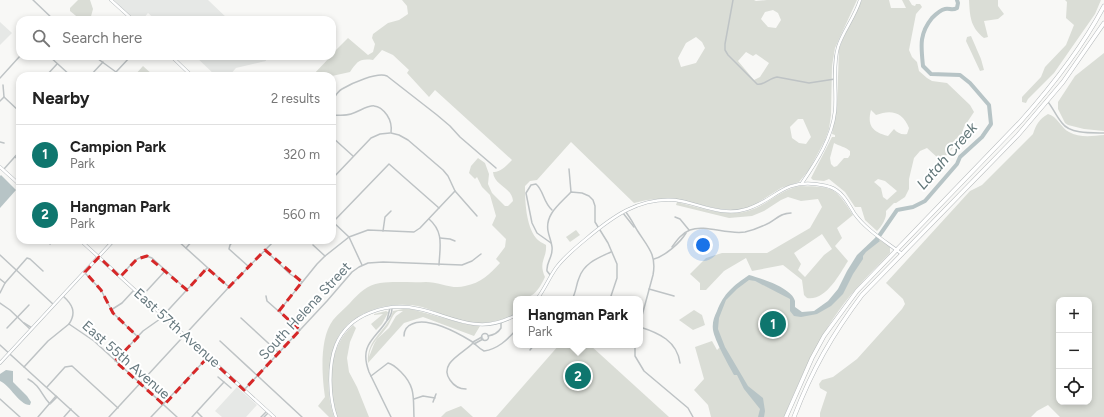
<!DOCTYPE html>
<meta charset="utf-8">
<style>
body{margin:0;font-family:Figtree,sans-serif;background:#f6f6f6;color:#222}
.controls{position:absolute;right:12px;bottom:12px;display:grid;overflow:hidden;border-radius:8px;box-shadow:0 2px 6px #0003}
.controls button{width:36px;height:36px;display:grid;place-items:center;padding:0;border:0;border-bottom:1px solid #e0e0e0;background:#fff;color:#222;font:20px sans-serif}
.you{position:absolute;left:703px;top:245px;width:14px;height:14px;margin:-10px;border:3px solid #fff;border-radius:50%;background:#1a73e8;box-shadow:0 0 0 6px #1a73e833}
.badge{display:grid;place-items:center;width:26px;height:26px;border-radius:50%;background:#0f766e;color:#fff;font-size:13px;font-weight:700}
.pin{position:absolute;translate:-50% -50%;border:2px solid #fff;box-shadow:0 1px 4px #0006}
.popup{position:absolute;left:513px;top:296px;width:130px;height:52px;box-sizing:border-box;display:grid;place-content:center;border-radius:8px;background:#fff;filter:drop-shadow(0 1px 3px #0005);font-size:13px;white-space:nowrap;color:#767676}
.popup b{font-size:15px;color:#222}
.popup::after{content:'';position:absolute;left:50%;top:100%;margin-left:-8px;border:8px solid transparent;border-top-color:#fff}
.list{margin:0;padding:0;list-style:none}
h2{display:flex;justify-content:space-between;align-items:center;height:52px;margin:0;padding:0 16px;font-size:17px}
h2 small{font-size:13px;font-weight:400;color:#767676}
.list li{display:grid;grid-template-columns:26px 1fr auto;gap:12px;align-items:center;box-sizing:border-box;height:60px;padding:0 16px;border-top:1px solid #e0e0e0}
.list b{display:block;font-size:15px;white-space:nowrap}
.list p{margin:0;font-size:13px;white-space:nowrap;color:#767676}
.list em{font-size:13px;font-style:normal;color:#767676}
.icon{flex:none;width:22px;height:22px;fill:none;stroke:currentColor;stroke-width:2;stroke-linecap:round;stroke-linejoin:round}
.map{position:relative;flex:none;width:1104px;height:417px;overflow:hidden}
.search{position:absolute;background:#fff;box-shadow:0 2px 6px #0003;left:16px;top:16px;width:320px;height:44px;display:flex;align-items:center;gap:10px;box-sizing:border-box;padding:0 14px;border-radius:12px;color:#767676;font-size:15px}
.panel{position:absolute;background:#fff;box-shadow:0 2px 6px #0003;left:16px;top:72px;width:320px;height:172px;border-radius:12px}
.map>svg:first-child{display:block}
</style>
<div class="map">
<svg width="1104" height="417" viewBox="0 0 1104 417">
<rect width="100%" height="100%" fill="#f8f8f6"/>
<g fill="#e6e8e6">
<polygon points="114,0 208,0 229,20 156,20 148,13 142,20 135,20"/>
<polygon points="0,22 12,33 0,45"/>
<polygon points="195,56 265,56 266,61 236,68 229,76 216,76"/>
<polygon points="237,387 257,405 246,417 222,417 215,411"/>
</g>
<g fill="#daddd6" fill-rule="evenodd">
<polygon points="78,0 90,0 93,9 90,20 81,20 70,11 70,8"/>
<path d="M402,0H754L756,1L767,0H857L835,48L832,66L831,115L829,129L825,140L809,170L799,182L781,188L751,207L742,209L733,210L719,209L670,198L647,200L634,203L571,142L537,180L530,181L525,186C525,202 526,225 536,238C538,241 543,243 546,245C547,259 538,261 545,277C538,292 532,299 516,299V313C503,321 487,324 472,323C454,321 438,312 422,307C388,299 341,313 333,351C327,373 327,396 334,417H329L318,406L325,397C322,376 319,339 333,320C338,314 345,308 350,303C359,293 367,285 380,283C395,281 411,283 426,282C439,282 453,290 465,286C481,283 490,274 500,263L496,259L505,247L506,239L492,225L496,216L490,195L482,187L477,177L475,179L469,173L471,166L478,158L485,163L489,174L488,184L492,193L505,206H508L513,201C512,187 494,186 493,172C500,173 507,165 512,160L435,90L429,97L407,73L409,70L393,55L382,50L373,60C359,58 357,62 350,72L332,76H312L331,56H332V54L348,38L368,55L373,52L375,44L372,38L373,34L388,23L399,20L408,14L407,6ZM773,10L778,13L781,20L776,28L768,27L761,19L765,12ZM696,37L702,42L705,48L696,63L681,67L678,58L686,43ZM746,52L753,56L756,54L769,63L760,77L754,80L738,61ZM798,119H803L811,137L806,144L799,143L792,138L790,127Z"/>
<path d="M862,0H889L891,8H906L902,0H909L912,5L915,6L916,4H920L922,7L916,14L909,50L912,57L917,62L919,71L927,78L932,81L947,83L970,105L974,112L964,127L960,139L947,155L938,158L927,148L920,151L914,158L909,179V189L905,197L896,203H894L886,211C887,218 882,226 877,231L865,220L861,207H855L845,192L829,179L824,181L813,180L811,178L832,137H835V135L832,134L837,105L839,49L844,36ZM871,110L876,115C891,109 903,112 909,128L907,134C902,135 897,133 894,129L888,136C872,132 867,125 871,110ZM834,143C839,146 846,147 850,151V155L848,158H844L837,166L834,167L831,164L830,158ZM878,179L885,181L897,191L887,200L883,197L881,188L874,182Z"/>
<path d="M969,0H998V6L1004,14L998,19L984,21L988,37L984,38C970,27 970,16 969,0Z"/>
<polygon points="1065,0 1101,0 1095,14 1054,73 1028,99 1026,103 1022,102 1022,97 1041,77 1045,67 1066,45 1074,25 1066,18 1067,2"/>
<polygon points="971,36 981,59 984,70 980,71 966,41 967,37"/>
<polygon points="1104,53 1104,131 1084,129 1068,125 1065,123 1058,109 1058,102 1075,76"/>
<polygon points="143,66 154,76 134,76"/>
<path d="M1048,114C1057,116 1061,128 1069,132C1079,138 1093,136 1104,135V417H1060L1048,405L1037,411L1031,417H820V413L827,392L820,388L819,384L822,380L833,377L857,359L902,309L905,304L903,299L886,283L970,191L982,185L1033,134C1036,125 1039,119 1048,114ZM1059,300H1089V402H1059Z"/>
<path d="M800,186C833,187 835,186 853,215L837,228L842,238L835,246L848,261C839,275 826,301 807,298L804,295L802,280L783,265L752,271L746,258L724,271L706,290H700V283L690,274L706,258L722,253H767L810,228L822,207L818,199L801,201L788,197L781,200L764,211L752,216L729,218L676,205L677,202C702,208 731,220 756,208C771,201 783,189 800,186ZM822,234L832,249L824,255L805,277L798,270L801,264L794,253Z"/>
<polygon points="576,230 580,235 570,242 566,237"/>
<path d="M877,237L890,247V253C879,265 867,276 856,289C823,326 803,372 784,417H711L708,405L694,390L704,379L695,347L712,341L717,350L722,345L715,330L716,319L724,299L749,278L791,298L796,313L815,312L829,303L864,251Z"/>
<path d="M403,309H411L465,324L480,326L474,336L423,317L404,323L368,363C366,338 387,332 393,311ZM398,311H403L396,316L389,328L377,339L374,344L369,357C370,343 380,337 387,327C391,322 392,314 398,311Z"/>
<polygon points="694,310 702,315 705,325 693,330 679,320"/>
<polygon points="386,311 388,312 388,313 382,324 376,330 371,324 383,314 374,315 374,314"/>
<path d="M353,325L356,328L350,342L347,358L349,372L357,387L369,417H337C327,388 328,346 353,325Z"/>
<polygon points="559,345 590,345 669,417 496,417"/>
<polygon points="461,406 473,417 441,417 446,412"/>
</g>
<g fill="#b7c4c6">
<polygon points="1,175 16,190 0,208 0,176"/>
<path d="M876,237L880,241L866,252L863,256V259L853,274L843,294L831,306L817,314L801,317L794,316L790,311V299L755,281L749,280L737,289L726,300L719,318L718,329L725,347L748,386L763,398L765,411L764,417H758L760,409L744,389L737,375H734C728,364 715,341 713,330C712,323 714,317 717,311C724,293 733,286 749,275C760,278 792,288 795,301C795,303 795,305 795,307L802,312L814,311L828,301L838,289L847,271L857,255Z"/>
<path d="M6,370L13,371V382L27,396L31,402L30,405C19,405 10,385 0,381V374Z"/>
</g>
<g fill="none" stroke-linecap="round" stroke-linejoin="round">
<path stroke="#b7c4c6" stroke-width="4" d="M877,239L897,210L913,207L925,201L957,164L960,157L982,137L991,124L989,105L970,83L960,75L931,74L923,66C921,46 919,34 932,18C935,15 940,10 945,9C950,8 952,11 957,8L958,3L957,0"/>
<g stroke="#b3b9bc" stroke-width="3.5">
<g id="secondary">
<polyline points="111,0 133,20"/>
<polyline points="171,56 192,76"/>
<polyline points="0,167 20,185"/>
<path d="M802,183C817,161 832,138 835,111C837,90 832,68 838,47C843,31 855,17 860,0"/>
<polyline points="80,240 274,417"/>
<path d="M537,299C544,290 549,278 556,268C564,257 575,248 586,239C612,217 639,197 675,200C697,203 721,216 743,210C773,203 781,180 815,184C820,185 825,185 830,187C842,191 848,203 854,213C866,230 885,241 902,254"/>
<polyline points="0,363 114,240"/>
<path d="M336,417C329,397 328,365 336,345C349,313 388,302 419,309C438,313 456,322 475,324C490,326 503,322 516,315"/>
</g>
</g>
<g stroke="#b4b8ba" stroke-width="4.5">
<g id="highway">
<path d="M786,417L812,358L824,336L857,291L1021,121C1052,86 1082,48 1104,6"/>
<path d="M794,417C812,370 832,335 862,295L1018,135L1063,82L1104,23"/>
</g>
</g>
<g stroke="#bec3c5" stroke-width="1.5">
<polyline points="33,0 54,20"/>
<path d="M733,0L725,44V50L728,55L757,84C764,86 769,78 777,77L809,83L835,79"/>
<polyline points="120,17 123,20"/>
<polyline points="49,56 71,76"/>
<polyline points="94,56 116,72 131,56"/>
<polyline points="46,76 57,64"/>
<polyline points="90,76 103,62"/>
<polyline points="0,78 20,56"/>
<polyline points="4,97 20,112"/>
<polyline points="0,101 4,97 3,85"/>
<path d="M332,101C335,96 338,91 342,89C352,83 377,72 387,76L437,115L450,126L460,137L496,168"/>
<path d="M1048,102C1053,108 1056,116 1062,123C1070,134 1091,133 1104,133"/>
<path d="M332,115C339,115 345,116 351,114C366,109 375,98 387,115C391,121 392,126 391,133L399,135L408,140L443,170L448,176L455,191L477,216"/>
<polyline points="332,137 353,156"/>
<polyline points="0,142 4,143"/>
<polyline points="15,157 20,161"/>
<polyline points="4,169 20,151"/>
<polyline points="569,169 571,192"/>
<polyline points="332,179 371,138 380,134 390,133"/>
<path d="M625,211C630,217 633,223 637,230C647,246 657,254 653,275L640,323"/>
<polyline points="623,213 634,227"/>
<polyline points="675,217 680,219 689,230"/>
<path d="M429,219C444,232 440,246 439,265"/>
<polyline points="332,221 349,237 362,265"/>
<polyline points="333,222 389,164 439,208"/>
<polyline points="383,231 385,217 391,211"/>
<polyline points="440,238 450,239 455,241"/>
<polyline points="177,240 229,287"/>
<polyline points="234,240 230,245 229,249 248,266"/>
<path d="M551,243L537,233L532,223L526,193L531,185L536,184C544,191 543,202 552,210"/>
<polyline points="50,244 54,240"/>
<polyline points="313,245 325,256"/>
<path d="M672,247C677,240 682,233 690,230C705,224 727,235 745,232C754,230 761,227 769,223C776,219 781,213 791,213"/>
<polyline points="186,248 193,240"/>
<polyline points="265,250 290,274 302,282"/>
<polyline points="0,255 54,305"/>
<path d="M654,259C665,256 680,243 686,233"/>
<polyline points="85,273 101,290 113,313 138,337"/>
<path d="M551,276L547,271C546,263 552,258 552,250C553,245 549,237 548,231C545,214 560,204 571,192L582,193L589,196L593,200L595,206V222L608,243L617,264V278L610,299"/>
<path d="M120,277C129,268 138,251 152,258L187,290"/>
<polyline points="0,279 5,283"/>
<polyline points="649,289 674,296"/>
<polyline points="0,293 5,283 27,258 30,259 43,271"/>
<path d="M63,296C72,304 77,312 69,324L94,341L177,417"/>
<polyline points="142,296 166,270"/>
<polyline points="266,296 267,301 300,330"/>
<path d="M572,299C576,293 576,285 579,278C584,263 598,258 611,252"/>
<polyline points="0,303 10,310 30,329"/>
<polyline points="111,310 122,303 134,290"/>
<polyline points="279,311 317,264 325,256 349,237 368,230 414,232 420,228 455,191"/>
<polyline points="241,318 279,353"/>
<polyline points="387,320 390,308"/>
<polyline points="24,323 32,328"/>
<path d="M640,327C659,333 677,341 680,363"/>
<polyline points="7,328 29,305"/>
<circle cx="485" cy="337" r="3.5"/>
<path d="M404,336C404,330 407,326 412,324C427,316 458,333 471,341C476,344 478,348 484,351C498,349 507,340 516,330"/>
<path d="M488,336C494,335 498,333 501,328V323"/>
<polyline points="220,341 302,417"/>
<polyline points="473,342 482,337"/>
<polyline points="474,344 483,339"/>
<polyline points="0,345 79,417"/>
<polyline points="635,345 635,356 644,371 688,408 693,417"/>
<polyline points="530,350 534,345"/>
<polyline points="115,361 143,331 160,319 207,268"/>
<polyline points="24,367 48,341 69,324"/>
<path d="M371,376L388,363C393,364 397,368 401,372C416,387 413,398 414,417"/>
<polyline points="218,377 231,388"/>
<path d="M28,379C41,386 41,395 50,404"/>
<polyline points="47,387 65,367 72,366 118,408"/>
<path d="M466,389C459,389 454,386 450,380C438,363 464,353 473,343"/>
<polyline points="244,390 327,301 352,272 359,267 368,263 383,262 462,265 472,261 481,254"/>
<polyline points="0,399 20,417"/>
<polyline points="414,399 423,396 435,398"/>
<polyline points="433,402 436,394"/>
<polyline points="51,403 57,397"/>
<polyline points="197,412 202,417"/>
<polyline points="38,417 56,396"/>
<polyline points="64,417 71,409"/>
<polyline points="109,417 229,287 275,240"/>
<polyline points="151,417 208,357"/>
<polyline points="192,417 224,382"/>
<polyline points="261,417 267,411"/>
<polyline points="264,417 268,413"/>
<path d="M391,417L369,372C359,345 374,340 386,322C390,317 392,314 392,308"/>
</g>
<use href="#secondary" stroke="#fff" stroke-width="2.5"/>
<use href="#highway" stroke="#fff" stroke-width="3.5"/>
</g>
<path fill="none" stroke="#d62828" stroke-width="3" stroke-dasharray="8 5" stroke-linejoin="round" d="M265,250L302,282L279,311L300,330L244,390L208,357L164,405L115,361L138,337L113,313L101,290L85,272L99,257L120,277L137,259L147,256L187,290L207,268L229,287Z"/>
<g text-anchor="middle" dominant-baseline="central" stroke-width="4" stroke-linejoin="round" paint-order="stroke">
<g font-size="14" fill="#66787e" stroke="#fff">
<text transform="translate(305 311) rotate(-47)">South Helena Street</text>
<text transform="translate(177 328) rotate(42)">East 57th Avenue</text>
<text transform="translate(126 360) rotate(41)">East 55th Avenue</text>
</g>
<g font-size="15" font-style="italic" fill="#617678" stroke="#fff">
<text transform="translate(947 156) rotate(-49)">Latah Creek</text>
</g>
</g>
</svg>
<div class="controls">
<button>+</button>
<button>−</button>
<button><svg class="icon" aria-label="locate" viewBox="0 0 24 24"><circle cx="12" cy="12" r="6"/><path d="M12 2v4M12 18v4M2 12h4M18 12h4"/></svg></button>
</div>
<div class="you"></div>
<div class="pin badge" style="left:773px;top:324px">1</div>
<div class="pin badge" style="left:578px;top:376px">2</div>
<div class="popup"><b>Hangman Park</b>Park</div>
<div class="search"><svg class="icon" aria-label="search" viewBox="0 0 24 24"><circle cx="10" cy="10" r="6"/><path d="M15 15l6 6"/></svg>Search here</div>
<section class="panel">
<h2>Nearby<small>2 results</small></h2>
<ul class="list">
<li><span class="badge">1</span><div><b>Campion Park</b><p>Park</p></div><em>320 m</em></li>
<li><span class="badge">2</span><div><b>Hangman Park</b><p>Park</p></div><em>560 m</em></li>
</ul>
</section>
</div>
